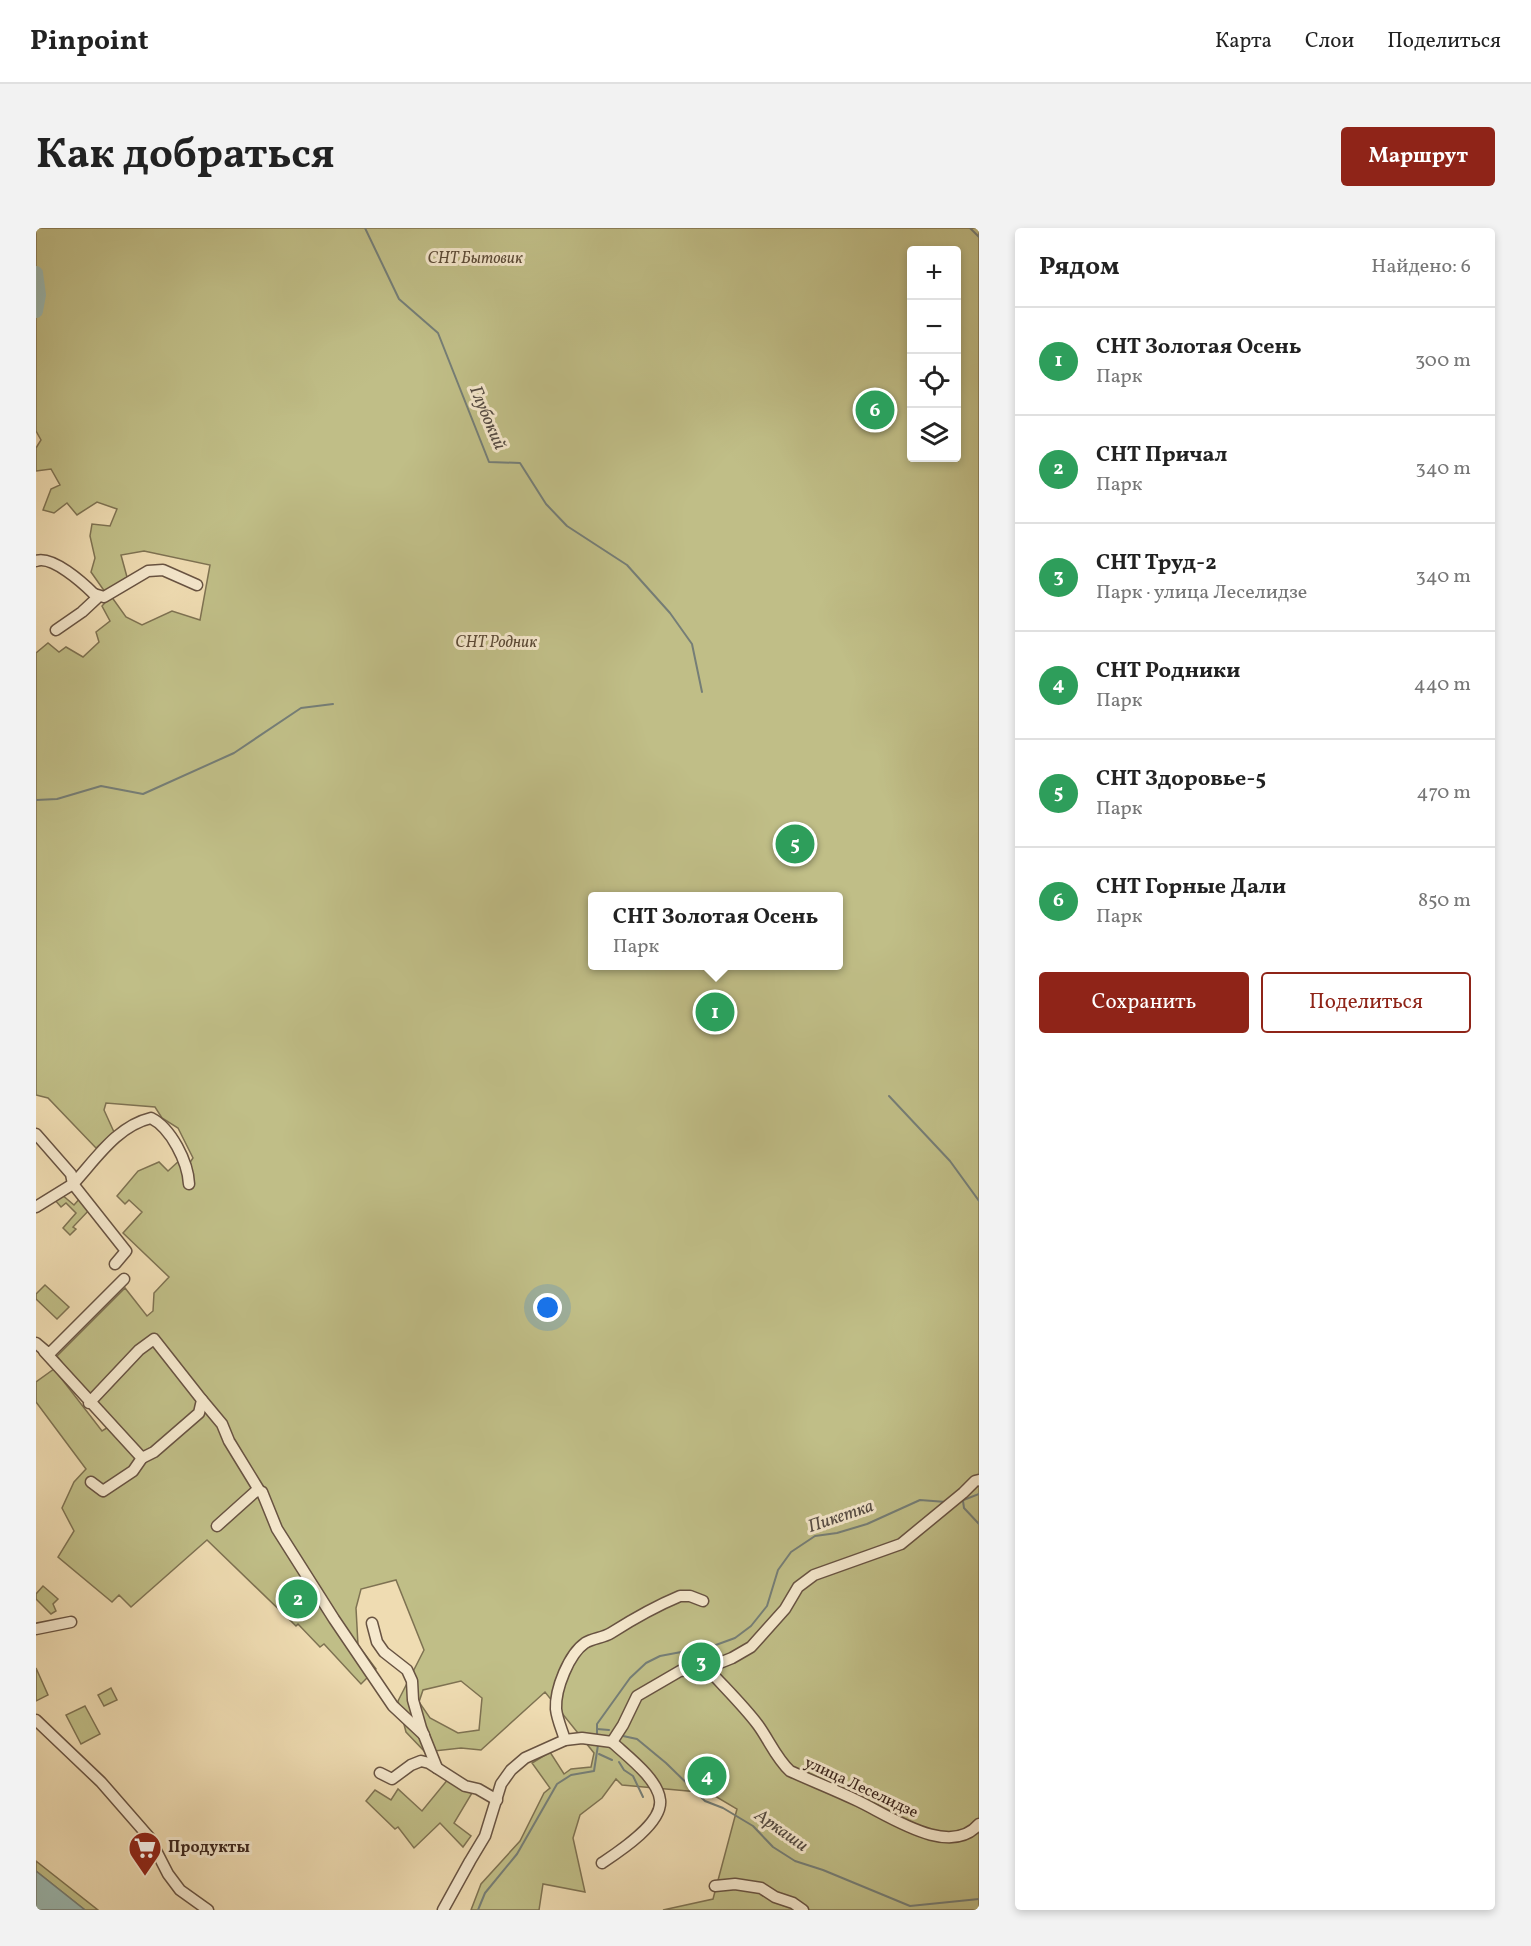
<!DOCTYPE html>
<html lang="ru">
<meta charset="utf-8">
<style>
body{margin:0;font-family:Vollkorn,serif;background:#f2f2f2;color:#222}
.controls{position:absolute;right:18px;top:18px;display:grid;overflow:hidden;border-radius:6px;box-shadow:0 3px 9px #0003}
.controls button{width:54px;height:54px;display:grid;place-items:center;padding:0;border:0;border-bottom:2px solid #e0e0e0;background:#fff;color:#222;font:30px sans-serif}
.you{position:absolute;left:512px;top:1080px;width:21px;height:21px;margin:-15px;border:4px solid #fff;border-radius:50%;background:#1a73e8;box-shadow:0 0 0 9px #1a73e833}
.badge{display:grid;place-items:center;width:39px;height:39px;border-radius:50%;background:#8f2418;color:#fff;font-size:20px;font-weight:700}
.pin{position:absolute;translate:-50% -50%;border:3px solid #fff;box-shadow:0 2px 6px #0006}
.popup{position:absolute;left:552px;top:664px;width:255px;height:78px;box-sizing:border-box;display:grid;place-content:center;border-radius:6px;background:#fff;filter:drop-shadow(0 2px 4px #0005);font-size:20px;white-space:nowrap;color:#767676}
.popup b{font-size:22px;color:#222}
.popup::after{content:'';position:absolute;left:50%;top:100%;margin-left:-12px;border:12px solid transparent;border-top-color:#fff}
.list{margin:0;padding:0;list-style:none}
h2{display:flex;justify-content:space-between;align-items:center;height:78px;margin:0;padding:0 24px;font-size:26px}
h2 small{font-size:20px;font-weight:400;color:#767676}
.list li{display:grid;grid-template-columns:39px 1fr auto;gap:18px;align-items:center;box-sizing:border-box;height:108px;padding:0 24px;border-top:2px solid #e0e0e0}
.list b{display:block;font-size:22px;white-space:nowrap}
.list p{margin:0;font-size:20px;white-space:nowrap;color:#767676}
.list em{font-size:20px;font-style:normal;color:#767676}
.actions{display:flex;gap:12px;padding:18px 24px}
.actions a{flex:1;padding:14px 0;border:2px solid #8f2418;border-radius:6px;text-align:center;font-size:21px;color:#8f2418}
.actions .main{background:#8f2418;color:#fff}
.icon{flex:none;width:33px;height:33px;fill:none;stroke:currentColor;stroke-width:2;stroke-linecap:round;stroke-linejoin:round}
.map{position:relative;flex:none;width:943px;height:1682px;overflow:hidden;border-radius:6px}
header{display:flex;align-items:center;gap:36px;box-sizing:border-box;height:84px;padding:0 30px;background:#fff;border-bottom:2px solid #e0e0e0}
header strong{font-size:28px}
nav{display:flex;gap:33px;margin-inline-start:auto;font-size:21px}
.intro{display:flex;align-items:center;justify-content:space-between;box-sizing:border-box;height:144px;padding:0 36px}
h1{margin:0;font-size:42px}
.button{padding:15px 27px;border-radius:6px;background:#8f2418;color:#fff;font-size:21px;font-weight:700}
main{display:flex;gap:36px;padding:0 36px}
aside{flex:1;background:#fff;border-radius:6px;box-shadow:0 3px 9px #0003}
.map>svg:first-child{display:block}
</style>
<header>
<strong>Pinpoint</strong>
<nav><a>Карта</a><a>Слои</a><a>Поделиться</a></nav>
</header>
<div class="intro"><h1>Как добраться</h1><a class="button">Маршрут</a></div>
<main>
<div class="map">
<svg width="943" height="1682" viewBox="0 0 943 1682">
<rect width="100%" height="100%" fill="#efdcb2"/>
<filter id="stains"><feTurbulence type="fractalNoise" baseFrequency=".00333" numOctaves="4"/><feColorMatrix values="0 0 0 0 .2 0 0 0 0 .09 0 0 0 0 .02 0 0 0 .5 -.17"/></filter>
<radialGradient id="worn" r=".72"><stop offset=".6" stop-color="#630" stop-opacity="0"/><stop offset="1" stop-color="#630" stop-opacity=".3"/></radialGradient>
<g fill="#c0be87" stroke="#7e7252" stroke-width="1.5" fill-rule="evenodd">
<path d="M0,0H943V1682H627L677,1671L701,1581L674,1565L586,1557L580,1551L566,1570L544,1587L537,1610L549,1664L507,1656L503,1682H435L445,1656L484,1613L508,1565L514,1560L496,1535L514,1524L528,1546L535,1541L555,1539L558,1525L509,1464L445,1522L425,1520L389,1524L370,1504L362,1473L388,1422L360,1352L325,1361L320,1380L322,1417L340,1441L325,1456L288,1416L284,1419L262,1396L260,1398L171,1312L95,1379L83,1367L76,1374L22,1329L38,1303L26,1280L38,1254L50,1241L0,1174V1154L18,1141L66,1203L74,1198L21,1128L89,1060L111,1088L117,1083L118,1065L133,1049L87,1005L106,984L93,972L89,976L81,968L102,943L123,934L132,943L144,932L149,942L157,930L142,900L126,890L119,879L70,875L68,882L78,904L60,920L12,870L0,867V425L12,415L23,424L30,419L47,429L63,414L60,404L74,393L66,378L75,368L90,389L106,397L136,383L164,392L174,337L108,323L85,327L91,349L69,364L55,344L59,330L54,308L56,296L74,298L81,281L61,274L41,287L31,275L18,285L7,282L15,261L24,257L15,241L0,243V220L5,212L0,203ZM876,22H920V230H876ZM556,668H802V738H556ZM425,1453L446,1470L443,1502L422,1505L394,1490L383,1474L387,1462Z"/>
<polygon points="25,966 38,977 46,968 55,980 37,999 40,1001 34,1007 27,1000 40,985 30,975 25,979 18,971"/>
<polygon points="9,1057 33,1079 21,1091 0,1071 0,1066"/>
<polygon points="7,1358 22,1371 17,1376 20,1383 15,1386 0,1371 0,1366"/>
<polygon points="0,1440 12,1467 0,1473"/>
<polygon points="75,1460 81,1472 68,1478 62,1467"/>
<polygon points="49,1478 64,1506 45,1516 30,1487"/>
<polygon points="413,1550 436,1565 418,1595 435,1608 427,1619 404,1595 378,1620 362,1599 359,1601 330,1573 339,1562 355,1572 362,1561 386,1583"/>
<polygon points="0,1633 62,1682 49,1682 0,1643"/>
</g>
<polygon fill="#9bbab3" stroke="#757e77" stroke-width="1.5" points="0,1643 49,1682 0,1682"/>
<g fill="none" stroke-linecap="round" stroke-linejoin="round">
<g stroke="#757e77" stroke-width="2">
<polyline points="329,0 363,71 402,105 453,234 484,235 510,276 531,298 591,337 634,385 656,416 666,464"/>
<polyline points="934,0 943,9"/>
<polyline points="0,572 21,571 65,558 107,566 198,525 265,480 297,476"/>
<polyline points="853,868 914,933 943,973"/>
<polyline points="925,1273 943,1266"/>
<polyline points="927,1273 928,1280 943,1296"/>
<polyline points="561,1501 573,1502"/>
<polyline points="561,1508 561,1496 594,1450 610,1435 624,1428 677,1418 699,1410 715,1398 731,1378 742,1342 755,1324 779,1308 801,1305 831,1296 884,1272 910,1274"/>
<polyline points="587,1508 601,1511 630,1535 669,1573 687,1580 717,1598 737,1619 759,1633 787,1642 874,1678 943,1671"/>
<polyline points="563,1526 576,1532"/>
<polyline points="583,1534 588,1542 597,1548 607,1569"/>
<polyline points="442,1682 449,1665 481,1626 521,1556 535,1547 558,1543 562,1517"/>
</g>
<polyline stroke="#9bbab3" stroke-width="14" points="0,45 3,67 0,83"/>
<g stroke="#685342" stroke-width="13">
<g id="minor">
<path d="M0,333C16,327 47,355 58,366L61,370L46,384L20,402"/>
<polyline points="58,366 68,369 112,343 127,342 161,357"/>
<polyline points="0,906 35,946 37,956"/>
<path d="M37,956C60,931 81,898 115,890C135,900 152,934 153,956"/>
<polyline points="0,979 37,956 90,1023 79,1036"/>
<polyline points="0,1115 13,1126 88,1051"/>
<polyline points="8,1123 106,1230 118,1224 163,1185 166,1172 118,1111 103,1122 53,1175"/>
<polyline points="166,1172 186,1196 193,1213 223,1262"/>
<polyline points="55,1254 67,1263 97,1243 106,1230"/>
<polyline points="181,1298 220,1263 226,1264 241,1301 298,1391 357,1478 388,1507"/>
<polyline points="336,1395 341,1414 348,1424 371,1442 376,1453 377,1472 385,1500 401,1540"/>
<polyline points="0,1401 35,1394"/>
<polyline points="671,1440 696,1430 715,1419 749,1381 762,1359 778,1347 865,1316 927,1265 939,1253 943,1252"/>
<polyline points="0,1492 65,1554 113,1609 132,1646 144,1662 172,1682"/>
<path d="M529,1512C526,1502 521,1491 520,1481C519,1461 533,1426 549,1415C557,1410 567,1410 575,1405C597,1391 620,1378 644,1368H654L667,1373"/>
<polyline points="344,1545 356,1551 375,1537 385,1533 393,1535 429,1558 442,1561 461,1572"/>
<path d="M566,1635C584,1623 627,1595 624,1572C622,1551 591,1528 576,1514"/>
<polyline points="679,1658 699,1656 725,1660 739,1669 757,1675 767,1682"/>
<path d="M407,1682L434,1633L449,1608L465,1556L475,1542L489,1530L529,1512L546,1510L576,1514L587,1497L601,1468L644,1443L671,1440C688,1459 707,1477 722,1497C733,1512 740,1530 754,1543C776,1553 799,1562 822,1573C852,1587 914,1631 943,1596"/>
</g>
</g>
<use href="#minor" stroke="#f5e8cd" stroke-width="10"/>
</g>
<defs>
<g id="supermarket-pin" transform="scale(1.725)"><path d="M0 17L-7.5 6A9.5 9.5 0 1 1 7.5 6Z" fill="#8f2418" stroke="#f5e8cd"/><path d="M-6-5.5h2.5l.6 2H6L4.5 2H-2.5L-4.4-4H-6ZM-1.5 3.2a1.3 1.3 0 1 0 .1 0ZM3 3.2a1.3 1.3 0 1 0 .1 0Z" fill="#fff"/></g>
</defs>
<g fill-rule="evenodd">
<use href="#supermarket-pin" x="109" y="1620"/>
</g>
<g text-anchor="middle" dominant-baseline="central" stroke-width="6" stroke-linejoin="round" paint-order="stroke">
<g font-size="16" font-style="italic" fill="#5c4b37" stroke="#f5e8cd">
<text x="439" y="31">СНТ Бытовик</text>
<text x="460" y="415">СНТ Родник</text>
</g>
<g font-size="16" fill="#3b251c" stroke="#f5e8cd">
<text transform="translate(825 1560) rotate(25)">улица Леселидзе</text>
</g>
<g font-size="16" font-weight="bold" fill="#3b251c" stroke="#f5e8cd" text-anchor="start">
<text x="132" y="1620">Продукты</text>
</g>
<g font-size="18" font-style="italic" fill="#534a42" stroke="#f5e8cd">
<text transform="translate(451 190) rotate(67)">Глубокий</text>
<text transform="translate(805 1289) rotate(-19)">Пикетка</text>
<text transform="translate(745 1603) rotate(35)">Аркаши</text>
</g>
</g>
<rect width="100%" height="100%" filter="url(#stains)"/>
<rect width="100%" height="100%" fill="url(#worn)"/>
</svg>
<div class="controls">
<button>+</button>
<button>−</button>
<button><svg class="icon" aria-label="locate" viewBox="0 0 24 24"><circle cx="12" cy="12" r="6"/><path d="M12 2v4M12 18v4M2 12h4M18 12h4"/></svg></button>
<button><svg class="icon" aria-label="layers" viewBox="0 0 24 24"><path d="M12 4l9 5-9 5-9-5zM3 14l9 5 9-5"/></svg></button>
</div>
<div class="you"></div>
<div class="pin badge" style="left:679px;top:784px;background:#2e9e5b">1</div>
<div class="popup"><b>СНТ Золотая Осень</b>Парк</div>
<div class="pin badge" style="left:262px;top:1371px;background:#2e9e5b">2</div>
<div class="pin badge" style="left:665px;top:1434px;background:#2e9e5b">3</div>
<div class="pin badge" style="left:671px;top:1548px;background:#2e9e5b">4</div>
<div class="pin badge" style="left:759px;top:616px;background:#2e9e5b">5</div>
<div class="pin badge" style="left:839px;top:182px;background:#2e9e5b">6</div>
</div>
<aside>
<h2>Рядом<small>Найдено: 6</small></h2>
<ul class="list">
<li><span class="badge" style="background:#2e9e5b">1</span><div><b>СНТ Золотая Осень</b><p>Парк</p></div><em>300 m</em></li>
<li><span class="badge" style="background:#2e9e5b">2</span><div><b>СНТ Причал</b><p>Парк</p></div><em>340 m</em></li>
<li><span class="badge" style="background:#2e9e5b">3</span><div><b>СНТ Труд-2</b><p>Парк · улица Леселидзе</p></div><em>340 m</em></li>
<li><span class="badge" style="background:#2e9e5b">4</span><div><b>СНТ Родники</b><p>Парк</p></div><em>440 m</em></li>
<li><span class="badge" style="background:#2e9e5b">5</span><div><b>СНТ Здоровье-5</b><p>Парк</p></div><em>470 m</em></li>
<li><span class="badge" style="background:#2e9e5b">6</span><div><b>СНТ Горные Дали</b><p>Парк</p></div><em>850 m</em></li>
</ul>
<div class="actions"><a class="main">Сохранить</a><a>Поделиться</a></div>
</aside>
</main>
